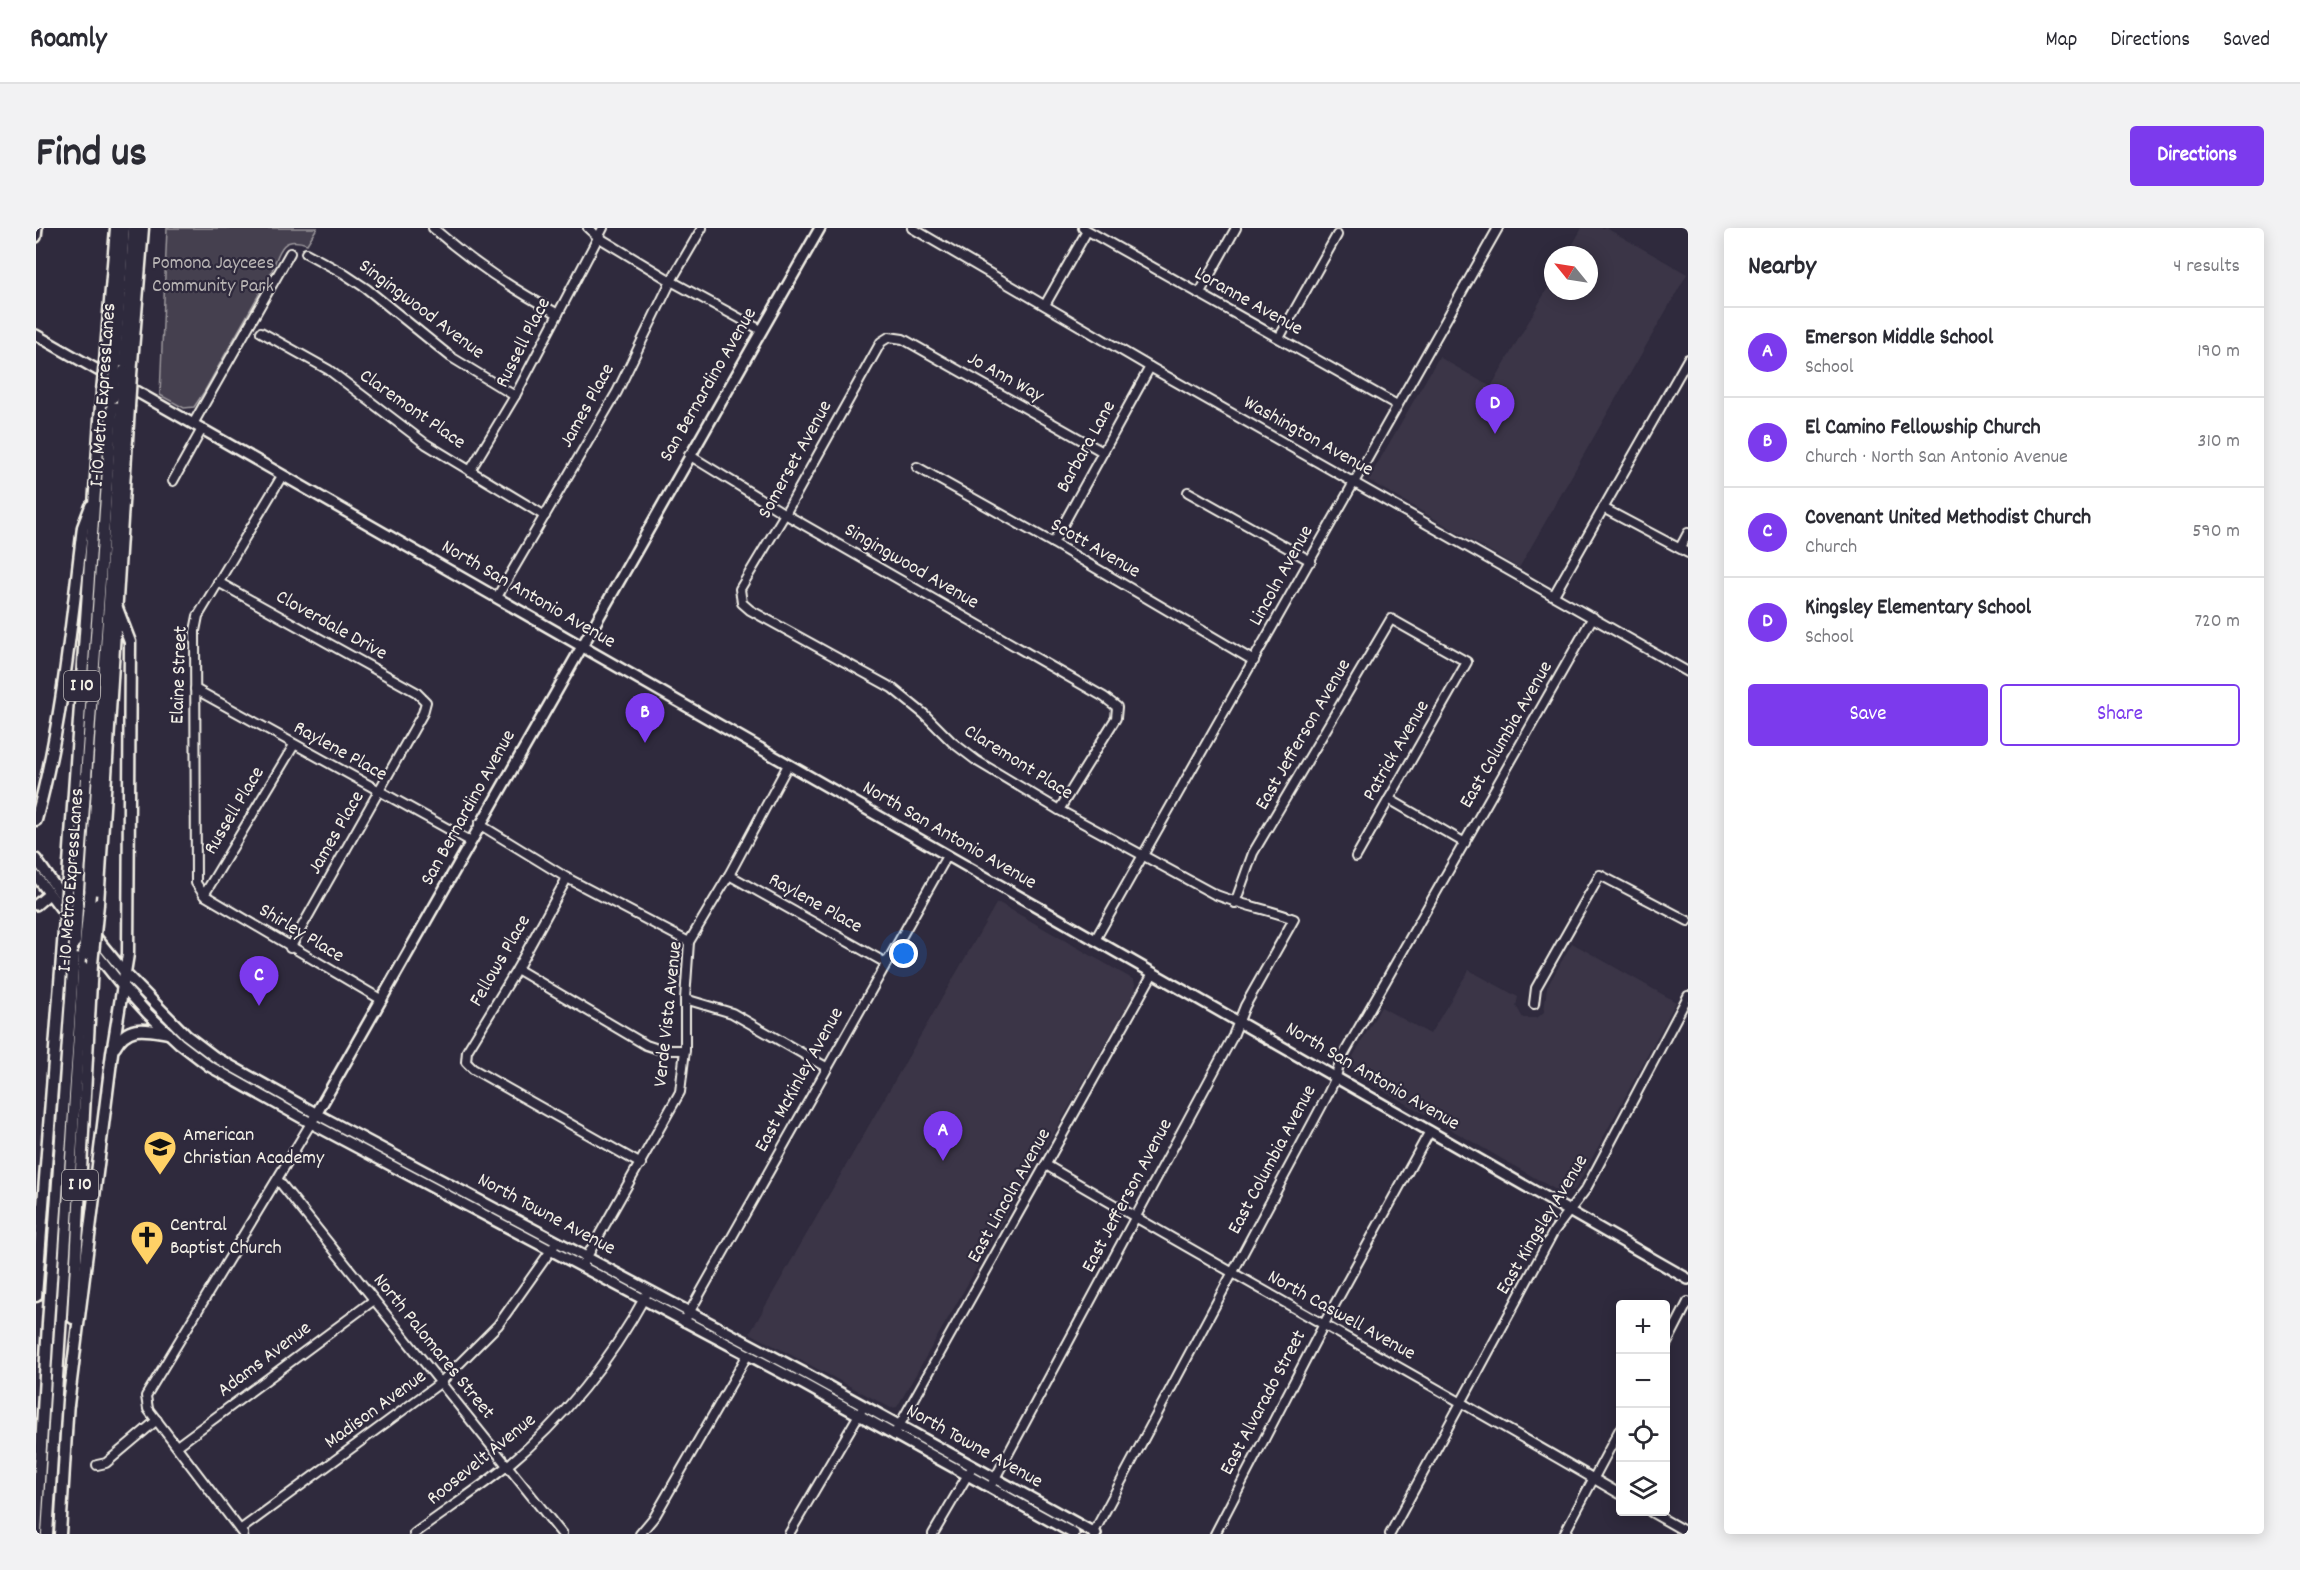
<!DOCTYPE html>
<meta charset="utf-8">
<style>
body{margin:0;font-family:Dekko,sans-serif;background:#f2f2f3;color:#2b2b33}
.controls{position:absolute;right:18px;bottom:18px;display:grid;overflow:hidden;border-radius:6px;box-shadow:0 3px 15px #0003}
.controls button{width:54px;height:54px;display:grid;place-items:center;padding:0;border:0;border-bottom:2px solid #e1e1e2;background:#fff;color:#2b2b33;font:30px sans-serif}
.compass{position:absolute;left:1508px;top:18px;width:54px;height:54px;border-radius:50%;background:#fff;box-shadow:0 3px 15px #0003;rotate:300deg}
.you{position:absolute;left:868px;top:726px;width:21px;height:21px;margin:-15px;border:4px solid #fff;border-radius:50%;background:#1a73e8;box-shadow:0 0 0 9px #1a73e833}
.badge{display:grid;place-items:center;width:39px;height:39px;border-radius:50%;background:#7c3aed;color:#fff;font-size:20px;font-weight:700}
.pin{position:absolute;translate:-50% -50px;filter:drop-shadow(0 2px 3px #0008)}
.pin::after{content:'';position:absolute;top:32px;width:21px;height:18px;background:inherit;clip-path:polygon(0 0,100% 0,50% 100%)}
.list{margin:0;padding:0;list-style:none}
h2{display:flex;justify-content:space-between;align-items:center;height:78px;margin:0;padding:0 24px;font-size:26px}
h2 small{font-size:20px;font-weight:400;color:#7c7c81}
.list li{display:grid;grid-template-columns:39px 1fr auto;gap:18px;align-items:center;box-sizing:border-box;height:90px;padding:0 24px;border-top:2px solid #e1e1e2}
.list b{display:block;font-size:22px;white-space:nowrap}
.list p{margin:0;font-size:20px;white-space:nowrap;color:#7c7c81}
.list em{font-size:20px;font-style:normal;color:#7c7c81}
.actions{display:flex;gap:12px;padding:18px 24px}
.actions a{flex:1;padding:14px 0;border:2px solid #7c3aed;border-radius:6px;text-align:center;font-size:21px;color:#7c3aed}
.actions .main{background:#7c3aed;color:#fff}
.icon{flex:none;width:33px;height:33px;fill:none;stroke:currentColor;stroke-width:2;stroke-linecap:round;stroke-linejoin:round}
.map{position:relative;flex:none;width:1652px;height:1306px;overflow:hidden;border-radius:6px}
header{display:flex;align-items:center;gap:36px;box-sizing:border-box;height:84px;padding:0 30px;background:#fff;border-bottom:2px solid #e1e1e2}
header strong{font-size:28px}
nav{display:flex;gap:33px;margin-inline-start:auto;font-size:21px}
.intro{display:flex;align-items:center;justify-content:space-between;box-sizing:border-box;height:144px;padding:0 36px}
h1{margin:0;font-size:42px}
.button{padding:15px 27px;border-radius:6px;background:#7c3aed;color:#fff;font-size:21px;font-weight:700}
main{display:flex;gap:36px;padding:0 36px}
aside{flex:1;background:#fff;border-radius:6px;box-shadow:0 3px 15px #0003}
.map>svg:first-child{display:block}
</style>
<header>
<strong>Roamly</strong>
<nav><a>Map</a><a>Directions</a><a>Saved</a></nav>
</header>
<div class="intro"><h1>Find us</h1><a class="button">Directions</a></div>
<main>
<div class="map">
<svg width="1652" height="1306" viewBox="0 0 1652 1306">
<rect width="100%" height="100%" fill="#2f2a3d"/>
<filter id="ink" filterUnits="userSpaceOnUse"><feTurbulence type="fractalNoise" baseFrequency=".0167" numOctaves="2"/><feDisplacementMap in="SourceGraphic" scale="12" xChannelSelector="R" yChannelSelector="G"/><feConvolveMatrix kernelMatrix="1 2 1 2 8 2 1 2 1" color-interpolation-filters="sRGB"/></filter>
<g filter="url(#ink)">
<g fill="#3b3647">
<polygon points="1546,0 1570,0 1651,46 1483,340 1332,252 1403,129 1455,159 1517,51 1517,63 1553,63 1553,27 1531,27"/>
<polygon points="963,675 1098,752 1100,762 861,1179 855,1180 714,1105 960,676"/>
<polygon points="1536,715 1640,774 1539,962 1527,966 1317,845 1314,834 1345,779 1394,806 1433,742 1482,769 1480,778 1487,790 1501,790 1508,784 1511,759"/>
</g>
<path fill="#454050" stroke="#9c989c" stroke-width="1.5" d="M131,0H281L271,16C246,7 243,23 236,43L168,164L158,179L148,180L124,167Z"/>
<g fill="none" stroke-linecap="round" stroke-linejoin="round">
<g stroke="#f4f1e8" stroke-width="12">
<g id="minor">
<path d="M397,0C438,36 474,59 522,86"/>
<polyline points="552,0 562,9 635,53 725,102"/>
<polyline points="876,0 1114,139 1652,444"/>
<polyline points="1047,0 1361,177"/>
<polyline points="270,25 307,45 331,61 415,129 479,168"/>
<polyline points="1163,66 1200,0"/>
<polyline points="1009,77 1051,3"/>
<polyline points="225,104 293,142 390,216 509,288"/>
<polyline points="1243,110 1301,7"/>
<polyline points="157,196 254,25"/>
<polyline points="653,227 749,286 1068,469 1081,479 1080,490 1023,582"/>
<polyline points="881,239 1017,315 1218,433"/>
<polyline points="434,243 479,168 567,0"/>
<polyline points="246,248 162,388 159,403 160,655 168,667 346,772"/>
<polyline points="137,253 166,201"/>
<polyline points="1152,264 1275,333"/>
<polyline points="1567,280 1652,325"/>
<polyline points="1017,315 1114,139"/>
<polyline points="1644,320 1652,305"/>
<polyline points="182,354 380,464 390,474 387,485 254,720"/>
<polyline points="1518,367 1652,131"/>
<polyline points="461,369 581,164 635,53 666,0"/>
<polyline points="159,461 434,613"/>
<polyline points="1353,571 1429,615"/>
<polyline points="443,596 531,650 653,714"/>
<polyline points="693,647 850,735"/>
<polyline points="531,650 481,741 431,823 430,834 437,841 605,936"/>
<polyline points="168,667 258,517"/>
<polyline points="1199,675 1217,625 1355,391 1431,434 1320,629"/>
<polyline points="1059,712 1462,0"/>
<polyline points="481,741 610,817 625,822 649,822"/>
<polyline points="649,771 696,785 790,839"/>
<polyline points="1498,776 1500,760 1564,647 1652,693"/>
<path d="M1010,937C1200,1049 1394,1155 1584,1266"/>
<polyline points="242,952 526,1306"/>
<polyline points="548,1034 644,864 649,822 649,771 653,714 693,647 752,537"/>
<polyline points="648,1094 911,628"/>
<polyline points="1630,1117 1652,1074"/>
<polyline points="858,1207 1117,745"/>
<polyline points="141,1218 338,1072"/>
<polyline points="61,1237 70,1235 121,1192"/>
<path d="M957,1254L1197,808L1209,778L1258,691C1232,681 1204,677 1178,666L1023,582L941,533L916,514L888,486L856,460L714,382L706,375L704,361L749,286L845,114L853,109L867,111L1067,224"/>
<polyline points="1615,1284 1652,1305"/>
<polyline points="204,1302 404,1155 462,1097 518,1018"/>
<polyline points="207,1306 112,1181 110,1168 275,895"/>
<path d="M378,1306C409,1283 441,1262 471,1238C529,1190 574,1133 610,1067"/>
<polyline points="604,1306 619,1288 711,1128"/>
<polyline points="753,1306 825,1183"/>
<polyline points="897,1306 934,1243"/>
<polyline points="1057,1306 1291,868 1300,849 1304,833 1557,389"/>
<polyline points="1179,1306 1288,1096 1394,903"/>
<polyline points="1354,1306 1518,1003 1550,961 1652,768"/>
<polyline points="1528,1306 1584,1201"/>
</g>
</g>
<g stroke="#f4f1e8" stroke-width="14">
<g id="major">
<polyline points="0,9 1,0"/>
<polyline points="0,107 72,148"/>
<polyline points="89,157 1652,1051"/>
<polyline points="0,631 24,665 90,746 150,807 179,829 281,886 772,1147 1060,1306"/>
<polyline points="0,648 42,703"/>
<polyline points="0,677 13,666"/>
<polyline points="55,719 82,753 112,786 143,815 173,838 275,895 767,1156 1038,1306"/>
<polyline points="278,890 784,0"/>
</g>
</g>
<g stroke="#f4f1e8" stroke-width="15">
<g id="highway">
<polyline points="69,134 80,0"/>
<polyline points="79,138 88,0"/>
<polyline points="88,143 98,0"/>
<polyline points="95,147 107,0"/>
<path d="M0,592C26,497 35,397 47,299L55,278"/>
<polyline points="32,650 66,163"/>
<polyline points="42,662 77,169"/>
<polyline points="54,666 86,175"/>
<polyline points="62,676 93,179"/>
<path d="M79,819C92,796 109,801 132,805"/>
<polyline points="0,1068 28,703"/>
<polyline points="37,1090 56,736"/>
<polyline points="32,1177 76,825 92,726 94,414 81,380"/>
<polyline points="0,1306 12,1095 39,714"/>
<polyline points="11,1306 48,727"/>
<polyline points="24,1306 32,1172"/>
</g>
</g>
<use href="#minor" stroke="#2f2a3d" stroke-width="8"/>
<use href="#major" stroke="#2f2a3d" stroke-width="9"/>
<use href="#highway" stroke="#2f2a3d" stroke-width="10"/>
<g stroke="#f4f1e8" stroke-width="15" stroke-linecap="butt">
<g id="highway-bridge">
<polyline points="66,163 69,134"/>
<polyline points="77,169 79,138"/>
<polyline points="86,175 88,143"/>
<polyline points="93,179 95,147"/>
<polyline points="28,703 32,650"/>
<polyline points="39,714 42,662"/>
<polyline points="48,727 54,666"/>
<polyline points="56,736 62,676"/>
</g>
</g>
<use href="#highway-bridge" stroke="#2f2a3d" stroke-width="10"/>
</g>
</g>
<defs>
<g id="school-pin" transform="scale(1.725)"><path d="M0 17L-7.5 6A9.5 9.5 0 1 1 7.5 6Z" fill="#ffd166" stroke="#2f2a3d"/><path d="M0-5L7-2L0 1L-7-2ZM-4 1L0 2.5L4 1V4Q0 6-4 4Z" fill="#111"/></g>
<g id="church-pin" transform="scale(1.725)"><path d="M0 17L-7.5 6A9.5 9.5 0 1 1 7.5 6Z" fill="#ffd166" stroke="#2f2a3d"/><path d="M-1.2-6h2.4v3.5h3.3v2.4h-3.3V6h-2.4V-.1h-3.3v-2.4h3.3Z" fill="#111"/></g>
</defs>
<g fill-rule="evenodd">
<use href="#school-pin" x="124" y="919"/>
<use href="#church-pin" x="111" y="1009"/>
</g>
<g text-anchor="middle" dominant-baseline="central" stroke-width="4.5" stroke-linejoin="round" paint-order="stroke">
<g fill="#2f2a3d" stroke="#b9b5b5" stroke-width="1.5">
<rect x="28" y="443" width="36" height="30" rx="4.5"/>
<rect x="26" y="942" width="36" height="30" rx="4.5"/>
</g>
<g font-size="18" font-weight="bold" fill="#f4f1e8">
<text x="46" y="458">I 10</text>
<text x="44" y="957">I 10</text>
</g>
<g font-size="20" fill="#b7b3b3" stroke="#2f2a3d">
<text x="177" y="36">Pomona Jaycees<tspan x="177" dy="23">Community Park</tspan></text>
</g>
<g font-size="20" fill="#f4f1e8" stroke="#2f2a3d">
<text transform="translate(1212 74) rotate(29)">Loranne Avenue</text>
<text transform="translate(385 82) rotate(37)">Singingwood Avenue</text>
<text transform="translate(488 115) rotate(-63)">Russell Place</text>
<text transform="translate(969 150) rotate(29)">Jo Ann Way</text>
<text transform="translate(673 157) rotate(-60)">San Bernardino Avenue</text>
<text transform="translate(68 167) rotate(-86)">I-10 Metro ExpressLanes</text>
<text transform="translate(552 178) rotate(-61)">James Place</text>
<text transform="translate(376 182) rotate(35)">Claremont Place</text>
<text transform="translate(1272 209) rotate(29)">Washington Avenue</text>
<text transform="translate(1051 219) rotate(-61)">Barbara Lane</text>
<text transform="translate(760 232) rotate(-61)">Somerset Avenue</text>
<text transform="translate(1059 321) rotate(30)">Scott Avenue</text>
<text transform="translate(875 339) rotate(30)">Singingwood Avenue</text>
<text transform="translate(1246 348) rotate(-61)">Lincoln Avenue</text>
<text transform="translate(492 367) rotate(30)">North San Antonio Avenue</text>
<text transform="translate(295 398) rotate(29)">Cloverdale Drive</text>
<text transform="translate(144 447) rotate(-88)">Elaine Street</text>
<text transform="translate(1268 507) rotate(-60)">East Jefferson Avenue</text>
<text transform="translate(1471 507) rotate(-60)">East Columbia Avenue</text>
<text transform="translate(1361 523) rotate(-60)">Patrick Avenue</text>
<text transform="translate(304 524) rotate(29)">Raylene Place</text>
<text transform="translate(982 535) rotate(32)">Claremont Place</text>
<text transform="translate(433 580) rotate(-61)">San Bernardino Avenue</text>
<text transform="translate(199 583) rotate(-59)">Russell Place</text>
<text transform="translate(301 605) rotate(-60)">James Place</text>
<text transform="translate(913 608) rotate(30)">North San Antonio Avenue</text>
<text transform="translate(36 652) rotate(-86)">I-10 Metro ExpressLanes</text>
<text transform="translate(779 676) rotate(29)">Raylene Place</text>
<text transform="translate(265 706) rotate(31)">Shirley Place</text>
<text transform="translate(465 733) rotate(-60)">Fellows Place</text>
<text transform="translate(633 786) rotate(-84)">Verde Vista Avenue</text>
<text transform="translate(1336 849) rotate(30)">North San Antonio Avenue</text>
<text transform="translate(764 852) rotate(-61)">East McKinley Avenue</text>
<text transform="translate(1237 932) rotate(-62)">East Columbia Avenue</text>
<text transform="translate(974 968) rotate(-61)">East Lincoln Avenue</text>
<text transform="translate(1092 968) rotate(-62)">East Jefferson Avenue</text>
<text transform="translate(510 987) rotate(28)">North Towne Avenue</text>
<text transform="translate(1507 997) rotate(-59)">East Kingsley Avenue</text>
<text transform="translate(1305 1088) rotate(29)">North Caswell Avenue</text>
<text transform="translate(397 1119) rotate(51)">North Palomares Street</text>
<text transform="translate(229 1132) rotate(-37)">Adams Avenue</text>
<text transform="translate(1228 1175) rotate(-62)">East Alvarado Street</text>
<text transform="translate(340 1182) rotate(-36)">Madison Avenue</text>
<text transform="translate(938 1219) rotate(29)">North Towne Avenue</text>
<text transform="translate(446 1232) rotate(-39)">Roosevelt Avenue</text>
</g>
<g font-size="20" fill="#f4f1e8" stroke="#2f2a3d" text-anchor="start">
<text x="147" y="908">American<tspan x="147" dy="23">Christian Academy</tspan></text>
<text x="134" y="998">Central<tspan x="134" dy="23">Baptist Church</tspan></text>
</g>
</g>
</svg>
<div class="controls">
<button>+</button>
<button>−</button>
<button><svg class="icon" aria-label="locate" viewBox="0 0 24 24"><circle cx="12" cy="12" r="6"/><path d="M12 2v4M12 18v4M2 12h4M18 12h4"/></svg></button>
<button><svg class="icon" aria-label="layers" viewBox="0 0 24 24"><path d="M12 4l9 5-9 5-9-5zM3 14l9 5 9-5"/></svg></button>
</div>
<svg class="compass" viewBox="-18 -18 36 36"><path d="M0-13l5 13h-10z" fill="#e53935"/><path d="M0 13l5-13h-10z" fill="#7c7c81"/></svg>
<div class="you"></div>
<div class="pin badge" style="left:907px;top:933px">A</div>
<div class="pin badge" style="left:609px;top:515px">B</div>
<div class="pin badge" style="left:223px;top:778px">C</div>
<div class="pin badge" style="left:1459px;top:206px">D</div>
</div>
<aside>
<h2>Nearby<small>4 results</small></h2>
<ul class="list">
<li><span class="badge">A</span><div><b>Emerson Middle School</b><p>School</p></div><em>190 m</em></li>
<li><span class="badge">B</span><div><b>El Camino Fellowship Church</b><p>Church · North San Antonio Avenue</p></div><em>310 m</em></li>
<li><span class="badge">C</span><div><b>Covenant United Methodist Church</b><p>Church</p></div><em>590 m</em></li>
<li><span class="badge">D</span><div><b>Kingsley Elementary School</b><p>School</p></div><em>720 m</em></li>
</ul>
<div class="actions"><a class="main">Save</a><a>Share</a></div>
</aside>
</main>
